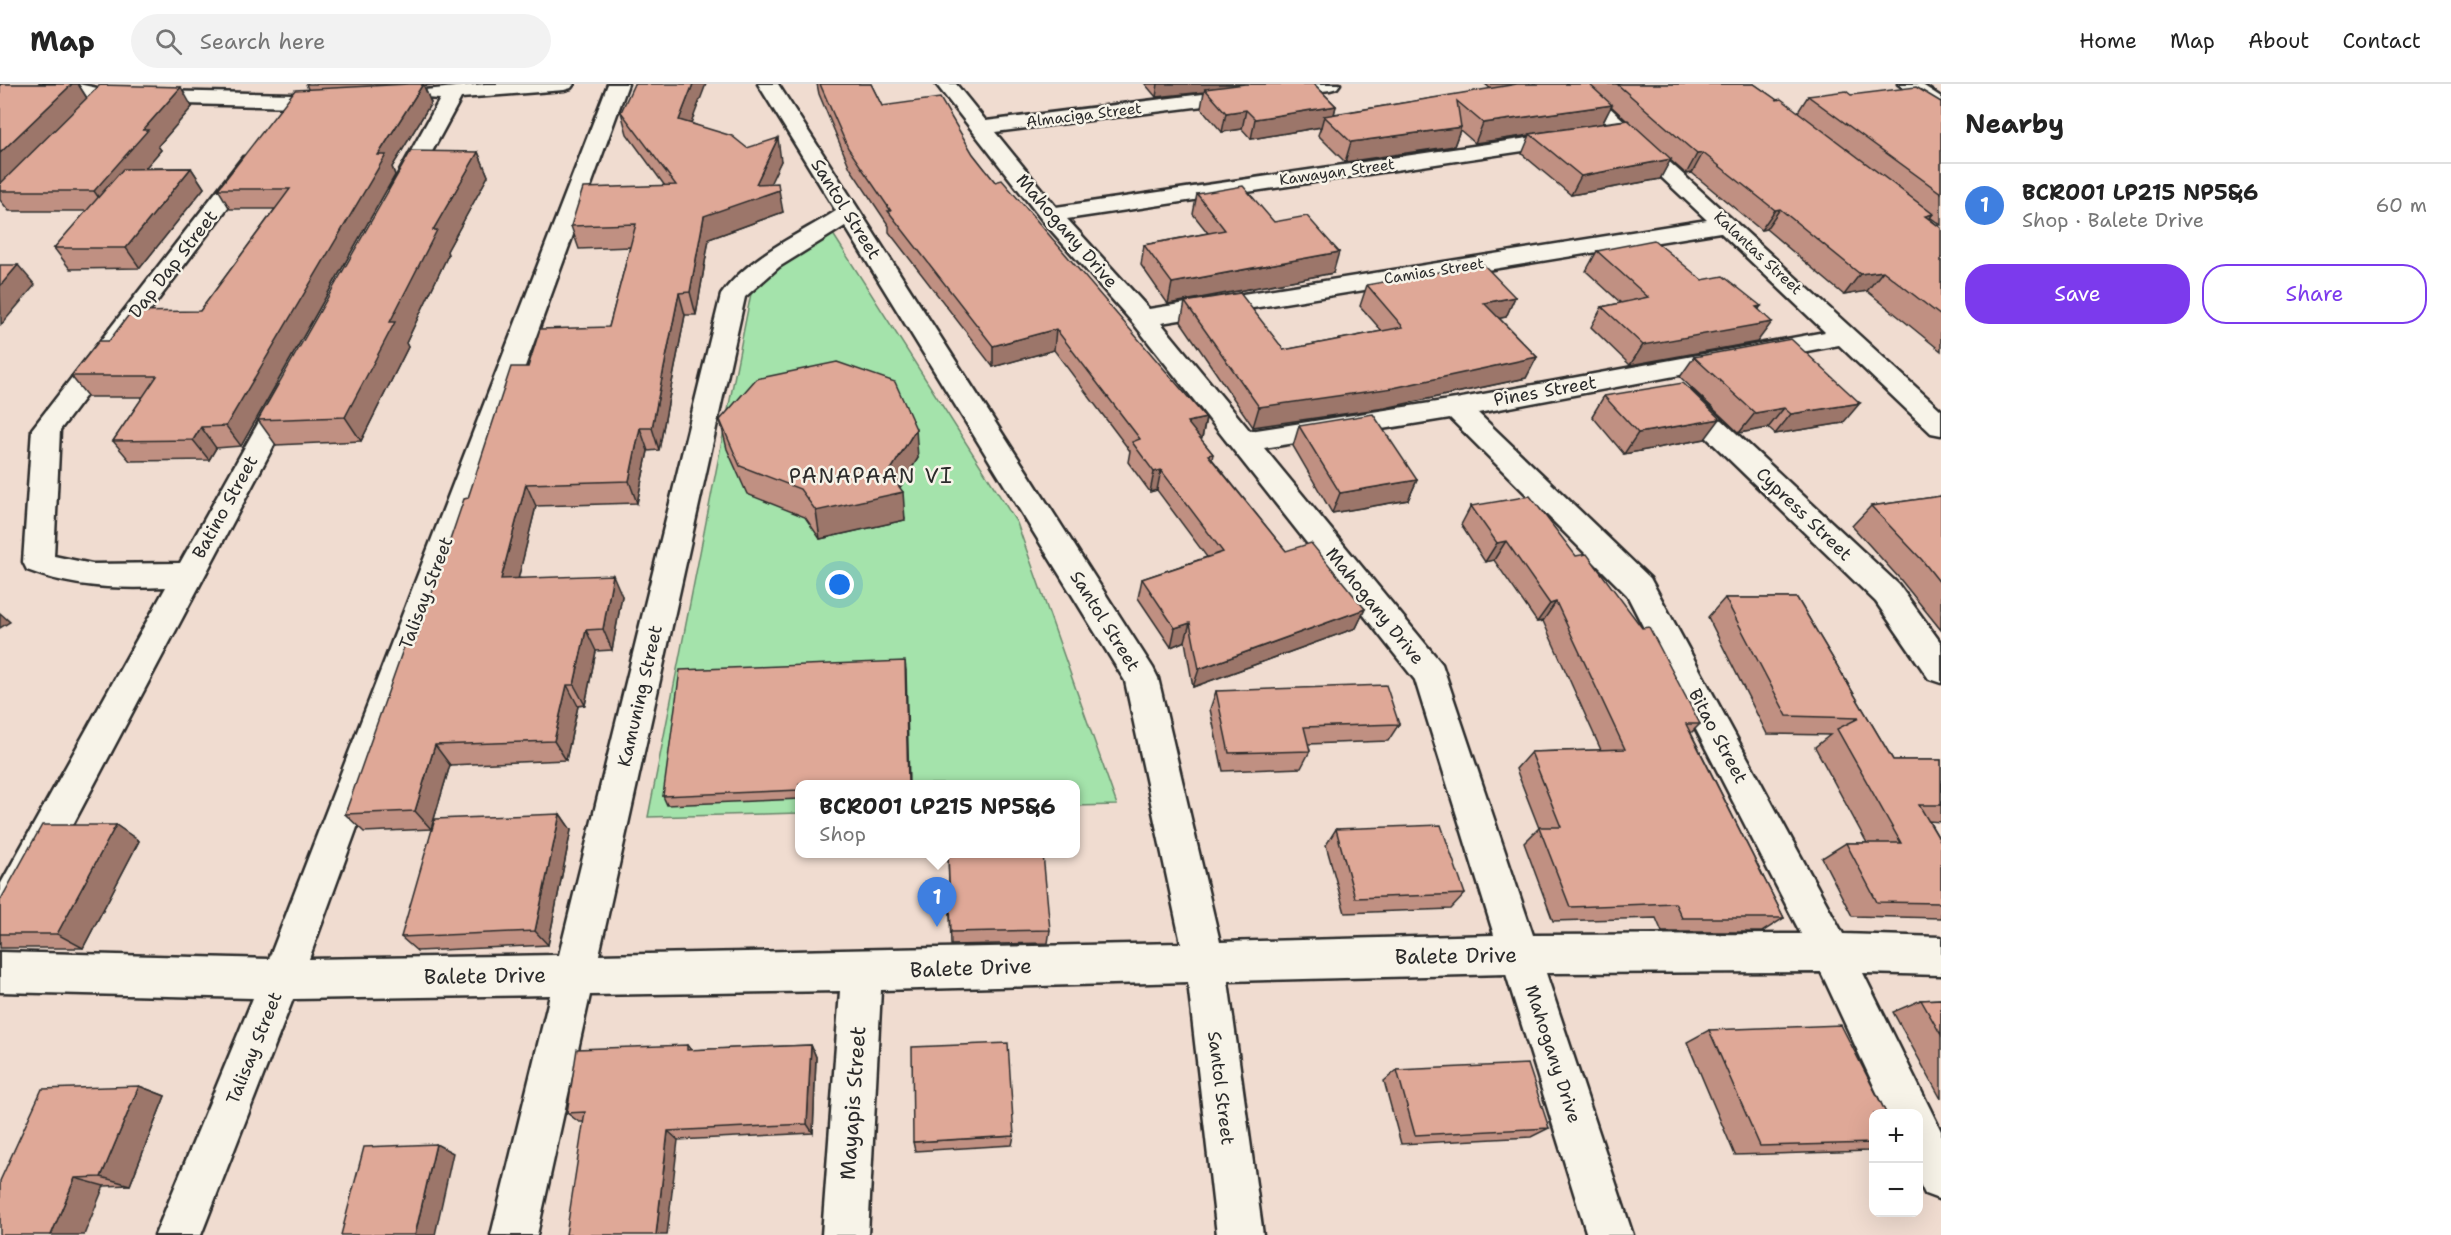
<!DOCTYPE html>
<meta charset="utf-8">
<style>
body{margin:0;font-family:"Shantell Sans",sans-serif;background:#f2f2f2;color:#222}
.controls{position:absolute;right:18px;bottom:18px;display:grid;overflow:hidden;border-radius:12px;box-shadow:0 6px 24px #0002}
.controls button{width:54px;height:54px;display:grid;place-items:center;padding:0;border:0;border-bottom:2px solid #e0e0e0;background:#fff;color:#222;font:30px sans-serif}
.you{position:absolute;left:840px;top:501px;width:21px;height:21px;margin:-15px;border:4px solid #fff;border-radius:50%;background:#1a73e8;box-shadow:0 0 0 9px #1a73e833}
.badge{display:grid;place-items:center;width:39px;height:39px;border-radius:50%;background:#7c3aed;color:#fff;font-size:20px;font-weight:700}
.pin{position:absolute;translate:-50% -50px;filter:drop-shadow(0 2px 3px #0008)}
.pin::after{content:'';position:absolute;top:32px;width:21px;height:18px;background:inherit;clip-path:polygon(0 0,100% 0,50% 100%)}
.popup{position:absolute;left:795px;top:696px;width:285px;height:78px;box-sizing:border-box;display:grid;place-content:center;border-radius:12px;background:#fff;filter:drop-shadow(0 2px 4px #0005);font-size:20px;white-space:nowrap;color:#767676}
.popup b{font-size:22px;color:#222}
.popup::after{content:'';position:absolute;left:50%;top:100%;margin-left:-12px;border:12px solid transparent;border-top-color:#fff}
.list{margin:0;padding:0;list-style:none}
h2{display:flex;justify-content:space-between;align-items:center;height:78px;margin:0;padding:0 24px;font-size:26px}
h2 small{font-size:20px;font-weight:400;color:#767676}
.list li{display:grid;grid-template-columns:39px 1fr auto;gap:18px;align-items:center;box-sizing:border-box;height:84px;padding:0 24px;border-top:2px solid #e0e0e0}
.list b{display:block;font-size:22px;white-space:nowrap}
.list p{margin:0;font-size:20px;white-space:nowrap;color:#767676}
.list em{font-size:20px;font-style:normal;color:#767676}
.actions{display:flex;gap:12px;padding:18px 24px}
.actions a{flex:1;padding:14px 0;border:2px solid #7c3aed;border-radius:24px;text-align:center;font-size:21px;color:#7c3aed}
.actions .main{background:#7c3aed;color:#fff}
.icon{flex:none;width:33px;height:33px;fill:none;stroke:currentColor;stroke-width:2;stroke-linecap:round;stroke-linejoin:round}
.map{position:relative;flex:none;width:1941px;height:1151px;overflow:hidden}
header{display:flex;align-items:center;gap:36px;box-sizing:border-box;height:84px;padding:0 30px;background:#fff;border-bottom:2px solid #e0e0e0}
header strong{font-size:28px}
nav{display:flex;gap:33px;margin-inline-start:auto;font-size:21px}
.search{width:420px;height:54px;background:#f2f2f2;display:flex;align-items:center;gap:15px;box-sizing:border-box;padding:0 21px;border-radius:33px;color:#767676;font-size:22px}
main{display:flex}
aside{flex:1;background:#fff}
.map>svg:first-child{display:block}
</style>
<header>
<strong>Map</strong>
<div class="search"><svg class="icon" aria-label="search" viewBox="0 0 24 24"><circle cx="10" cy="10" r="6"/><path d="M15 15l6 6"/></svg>Search here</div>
<nav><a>Home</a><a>Map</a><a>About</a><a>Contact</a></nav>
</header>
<main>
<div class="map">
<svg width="1941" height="1151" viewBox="0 0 1941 1151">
<rect width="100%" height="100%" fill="#f0dcd0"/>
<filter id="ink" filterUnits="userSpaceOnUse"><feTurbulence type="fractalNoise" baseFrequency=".0167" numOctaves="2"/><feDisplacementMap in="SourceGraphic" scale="12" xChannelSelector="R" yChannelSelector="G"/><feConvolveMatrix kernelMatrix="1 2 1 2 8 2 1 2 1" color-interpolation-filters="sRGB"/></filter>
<g filter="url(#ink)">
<polygon fill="#a4e3ab" stroke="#68876b" stroke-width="1.5" points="833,150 1017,439 1117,721 1075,722 1075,700 799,700 799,729 648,733 754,194"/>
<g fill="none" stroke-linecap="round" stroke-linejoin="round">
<g stroke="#2b2b2b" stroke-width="5">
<g id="street">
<polygon points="40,0 78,0 107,6 339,11 342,15 339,19 298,23 107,18 43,4"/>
<polygon points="485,0 574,0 571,4 564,6 461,14 409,110 401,112 393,110 390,105 440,15 425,14 422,10 425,6"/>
<path d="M608,0H628L309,875L559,871L721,211C747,173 798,151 836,127L758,0H778L1153,584L1158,594L1220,858L1494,851L1415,596L1134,240L1042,136L936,0H956L986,37L1282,0H1340L1337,4L1330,6L995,48L1056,123L1569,48L1576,50L1580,54L1576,58L1569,60L1067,135L1149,225L1707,136L1562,0H1584L1941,326V351L1931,349L1839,261L1478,329L1650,494L1843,850L1941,853V891L1863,889L1941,1047V1116L1925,1110L1918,1096V1030H1887L1821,888L1546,889L1633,1151H1587L1506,890L1228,897L1263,1151H1217L1188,898L881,906L868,1151H822L840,907L590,911L537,1151H491L550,911L293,915L201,1151H155L253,914L0,908V868L269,875ZM845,142L1125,597L1181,859L599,871L745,213L779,183ZM1720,148L1825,248L1456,315L1250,347L1161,239ZM1450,334L1627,511L1801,850L1533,851L1442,580L1264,364Z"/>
<polygon points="1898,0 1921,0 1941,13 1941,28 1934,26"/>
<path d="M251,72L259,73L262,78L60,346L54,472L92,480L180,479L279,302L289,299L299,302L302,308L14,852L0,858V801L166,503C117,505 73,504 27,486L23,478L32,345L243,73Z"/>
<polygon points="1681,304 1691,307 1898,500 1941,559 1941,599 1929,595 1876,518 1671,319 1668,313 1671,307"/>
</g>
</g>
<use href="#street" fill="#f7f3e8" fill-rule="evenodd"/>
</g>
<g fill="#c09082" stroke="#2b2b2b" stroke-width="1.5" fill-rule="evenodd">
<polygon points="0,0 78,0 87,14 192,23 158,62 161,66 145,84 191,84 204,104 140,184 70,185 54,164 87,127 9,127 0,116"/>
<polygon points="306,0 442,0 424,2 431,19 392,83 395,91 241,362 216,364 209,376 130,377 113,357 143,313 88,313 71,292 109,257 200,227 275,125 230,125 218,105 308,5"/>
<polygon points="817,0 871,0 882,22 973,70 995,98 1206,334 1202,354 1200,354 1213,370 1212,375 1286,467 1365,525 1356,544 1193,603 1185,557 1171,563 1138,514 1142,495 1207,473 1157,406 1150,408 1128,378 1130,367 1054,266 993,283 889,148 889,142 850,84 819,10"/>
<path d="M1145,0H1314L1336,22L1334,30L1491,5L1485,0H1754L1777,16L1798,28L1808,12L1851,11L1941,18V141L1931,134L1930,135L1941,144V267L1867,207L1844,211L1766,145L1761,146L1692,89L1686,90L1670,76L1660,95L1571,111L1522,70L1530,51L1475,59L1460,46L1454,62L1345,78L1318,51L1321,43L1251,55L1242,45L1222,48L1201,24L1204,8L1156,13ZM1611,22L1626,36L1603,39Z"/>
<polygon points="621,28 691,39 747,64 781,77 770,99 783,128 709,155 696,231 685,231 659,366 648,367 637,419 536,422 518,494 622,512 612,566 596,567 585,621 578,622 566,676 450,681 431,745 364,748 345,730 415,559 468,414 528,283 609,243 630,163 579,165 571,142 665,102 627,50"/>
<polygon points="478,68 488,92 447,167 448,171 406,259 408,263 361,357 276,361 258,336"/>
<polygon points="1197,110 1274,138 1333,189 1168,220 1141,181 1144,161 1208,149 1193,130"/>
<polygon points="1597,167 1702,196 1759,225 1757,258 1630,281 1591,243 1602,223 1621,219 1586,187"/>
<polygon points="1367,201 1515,213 1506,233 1499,234 1537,273 1526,294 1385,324 1253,343 1181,238 1185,218 1284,266 1382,247 1360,222"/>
<polygon points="1694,273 1843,339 1775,350 1768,344 1739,349 1680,293"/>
<polygon points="1604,312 1705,355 1624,370 1592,332"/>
<polygon points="720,336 918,374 900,403 905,436 820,455 805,433 747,410 727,365"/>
<polygon points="1299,342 1417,396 1408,416 1332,429 1293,362"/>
<polygon points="1941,412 1941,546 1900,495 1852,442 1871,422"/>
<polygon points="1471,422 1700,640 1691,649 1784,834 1762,848 1662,848 1656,834 1553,837 1524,759 1539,744 1516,685 1531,668 1601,666 1543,537 1537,538 1494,476 1485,478 1461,441"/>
<polygon points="1725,514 1797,514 1893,676 1941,676 1941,738 1929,737 1941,758 1941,834 1852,832 1822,774 1846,759 1867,759 1815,663 1830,651 1767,650 1708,533"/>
<polygon points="906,586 799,700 799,715 667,721 663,712"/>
<polygon points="1216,607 1399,640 1388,657 1308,660 1310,667 1301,684 1223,687 1210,625"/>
<polygon points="560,730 571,746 548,861 417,867 401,853"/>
<polygon points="116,741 139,757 83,864 0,864 0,817"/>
<polygon points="1336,745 1465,810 1451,825 1345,829 1326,761"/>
<polygon points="948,770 1050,846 1048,859 951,861"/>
<polygon points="1941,915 1941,1015 1893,928 1921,916"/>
<polygon points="1709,946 1874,1029 1874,1066 1870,1067 1735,1071 1687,958"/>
<polygon points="687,961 691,966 811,961 816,973 813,1049 678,1056 583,1038 579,1038 567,1029"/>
<polygon points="1397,986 1549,1044 1531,1053 1401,1060 1384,997"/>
<polygon points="139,1002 165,1012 130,1101 104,1102 0,1151"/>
<polygon points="1014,1052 1012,1061 915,1067 913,1058"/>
</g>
<g fill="#9c766a" stroke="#2b2b2b" stroke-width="1.5">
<polygon points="72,0 78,0 88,16 0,104 0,69"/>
<polygon points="423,0 431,19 392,83 395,91 241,362 226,342 378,71"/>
<polygon points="693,0 706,0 684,58 679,36"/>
<polygon points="1158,0 1268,0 1205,5 1204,8 1156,13"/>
<polygon points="181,3 192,23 158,62 161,66 108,127 94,107 143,46"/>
<polygon points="1612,21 1602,40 1530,50 1530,51 1475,59 1483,39"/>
<polygon points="1336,22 1332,39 1324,32 1321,43 1251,55 1255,35"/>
<polygon points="1246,26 1242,45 1222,48 1226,29"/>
<polygon points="1461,43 1454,62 1345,78 1351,58"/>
<polygon points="778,54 781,77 765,111 779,106 783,128 709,155 696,231 690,208 704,132 756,100"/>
<polygon points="478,68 488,92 447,167 448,171 406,259 408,263 361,357 345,333 433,146"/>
<polygon points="1703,69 1692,89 1686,90 1697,70"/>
<polygon points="1671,75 1660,95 1571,111 1581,92"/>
<polygon points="191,84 204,104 140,184 126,164"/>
<polygon points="1780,125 1766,145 1761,146 1775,126"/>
<polygon points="1933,130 1917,151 1925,132"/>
<polygon points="1339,168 1333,189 1168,220 1172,199"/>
<polygon points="18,181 35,201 1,241 0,202"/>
<polygon points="1883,187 1867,207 1844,211 1860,190"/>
<polygon points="679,209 685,231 659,366 652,344"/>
<polygon points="1515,213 1506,233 1475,239 1484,219"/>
<polygon points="1761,222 1747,242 1772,238 1757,258 1630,281 1643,261"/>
<polygon points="1056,245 1054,266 993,283 993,262"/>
<polygon points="1537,273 1526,294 1385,324 1253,343 1259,323"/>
<polygon points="1860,319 1843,339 1775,350 1791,330"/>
<polygon points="1784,324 1768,344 1739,349 1755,329"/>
<polygon points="1206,334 1202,354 1183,358 1187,338"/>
<polygon points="1720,335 1705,355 1624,370 1638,349"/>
<polygon points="201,343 216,364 209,376 193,356"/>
<polygon points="640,344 648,367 637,419 629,397"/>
<polygon points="916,345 918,374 896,410 903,408 905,436 820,455 816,427 889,389"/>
<polygon points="1161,386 1157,406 1150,408 1154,388"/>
<polygon points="1417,396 1408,416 1332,429 1340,409"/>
<polygon points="526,400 536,422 513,516 501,495"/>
<polygon points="1506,457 1494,476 1485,478 1497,459"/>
<polygon points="613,491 622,512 612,566 603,545"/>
<polygon points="1556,518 1543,537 1537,538 1550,520"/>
<polygon points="1365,525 1356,544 1193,603 1199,585"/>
<polygon points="0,529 10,538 0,544"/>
<polygon points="1190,539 1185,557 1171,563 1175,544"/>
<polygon points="586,546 596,567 585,621 574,601"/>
<polygon points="905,577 906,586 909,700 908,700"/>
<polygon points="567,601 578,622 566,676 554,657"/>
<polygon points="435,661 450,681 431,745 415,727"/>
<polygon points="560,730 571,746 548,861 535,847"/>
<polygon points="116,741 139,757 83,864 57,850"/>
<polygon points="811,961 816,973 813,1049 807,1040"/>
<polygon points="139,1002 165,1012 130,1101 101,1093"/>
<polygon points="668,1047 678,1056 667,1151 656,1151"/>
<polygon points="436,1060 453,1069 435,1151 415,1151"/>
<polygon points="75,1094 104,1102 84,1151 51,1151"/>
</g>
<g fill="#dfa897" stroke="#2b2b2b" stroke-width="1.5">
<polygon points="0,0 72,0 0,69"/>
<polygon points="409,0 423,0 378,71 386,71 226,342 201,343 193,356 113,357 157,292 71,292 99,257 109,257 131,228 200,227 290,105 218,105 295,6"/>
<polygon points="634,0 693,0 679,36 732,52 747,64 778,54 756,100 778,99 779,106 704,132 690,208 679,209 652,344 640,344 629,397 526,400 501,495 613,491 603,545 586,546 574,601 567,601 554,657 435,661 415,727 345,730 405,560 415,559 464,415 468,414 511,283 528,283 540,245 609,243 636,140 571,142 583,104 676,101 621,28"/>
<polygon points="820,0 871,0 882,22 940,14 973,70 995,98 1002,96 1206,334 1187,338 1213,370 1208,371 1286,467 1311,459 1365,525 1199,585 1190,539 1175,544 1142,495 1223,468 1161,386 1154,388 1132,358 1140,355 1056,245 993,262 888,127 891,127 848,64"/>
<polygon points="1245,0 1314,0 1336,22 1255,35 1246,26 1226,29 1205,5"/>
<polygon points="1517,0 1589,0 1612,21 1483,39 1457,17 1461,43 1351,58 1324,32"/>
<polygon points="1617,0 1754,0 1777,16 1781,15 1933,130 1925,132 1941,144 1941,232 1883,187 1860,190 1780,125 1775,126 1703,69 1697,70"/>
<polygon points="100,1 181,3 143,46 148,46 94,107 0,107 0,100"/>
<polygon points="1916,3 1941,18 1941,109 1808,12 1846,7 1851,11"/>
<polygon points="1628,36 1671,75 1581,92 1530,50"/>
<polygon points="411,67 478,68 433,146 437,146 390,238 395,238 345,333 258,336"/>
<polygon points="191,84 126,164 54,164 123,85"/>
<polygon points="1243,102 1274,138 1307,132 1339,168 1172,199 1144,161 1225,146 1197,110"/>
<polygon points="1654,156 1702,196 1723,192 1761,222 1756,223 1772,238 1643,261 1602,223 1648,213 1597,167"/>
<polygon points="1483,180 1515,213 1484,219 1537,273 1393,304 1259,323 1185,218 1240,209 1284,266 1403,243 1367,201"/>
<polygon points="0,181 18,181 0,202"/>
<polygon points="1791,255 1860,319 1791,330 1784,324 1755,329 1694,273"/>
<polygon points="837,278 895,298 916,345 889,389 903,408 816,427 800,405 740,382 720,336 756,295"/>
<polygon points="1683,299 1720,335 1638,349 1604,312"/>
<polygon points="1373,330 1417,396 1340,409 1299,342"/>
<polygon points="1530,412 1576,472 1587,470 1642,544 1649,543 1700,640 1686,640 1784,834 1682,834 1675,819 1570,823 1539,743 1561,743 1531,668 1625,665 1556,518 1550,520 1506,457 1497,459 1471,422"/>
<polygon points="1941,412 1941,500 1922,476 1871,422"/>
<polygon points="1725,514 1797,514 1893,676 1941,676 1941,721 1919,721 1941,758 1941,819 1877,818 1846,759 1901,759 1837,645 1859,634 1787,632"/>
<polygon points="905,577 908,700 799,700 799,706 663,712 680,586"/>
<polygon points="1386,601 1399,640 1304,643 1310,667 1229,669 1216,607"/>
<polygon points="560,730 535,847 401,853 435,735"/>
<polygon points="42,741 116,741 57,850 0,850 0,817"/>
<polygon points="1441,741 1465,810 1355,814 1336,745"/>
<polygon points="948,770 1043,770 1050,846 951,848"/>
<polygon points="1941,915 1941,951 1921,916"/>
<polygon points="1841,941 1886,1029 1874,1029 1874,1059 1760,1062 1709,946"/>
<polygon points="1008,959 1014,1052 913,1058 912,963"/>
<polygon points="687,961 687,966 811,961 807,1040 668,1047 656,1151 566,1151 585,1028 567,1029 577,965"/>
<polygon points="1528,980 1549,1044 1415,1051 1397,986"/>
<polygon points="139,1002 101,1093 75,1094 51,1151 0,1151 0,1097 42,1005"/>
<polygon points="436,1060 415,1151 341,1151 364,1063"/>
</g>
</g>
<g text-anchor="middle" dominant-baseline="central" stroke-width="5" stroke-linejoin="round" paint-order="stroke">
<g font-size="15" fill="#2b2b2b" stroke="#f7f3e8">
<text transform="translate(1084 31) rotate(-7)">Almaciga Street</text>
<text transform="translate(1337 88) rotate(-8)">Kawayan Street</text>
<text transform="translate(1758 169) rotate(43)">Kalantas Street</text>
<text transform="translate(1434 187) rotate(-9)">Camias Street</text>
</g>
<g font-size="18" fill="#2b2b2b" stroke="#f7f3e8">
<text transform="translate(846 125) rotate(58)">Santol Street</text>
<text transform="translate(1067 147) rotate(49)">Mahogany Drive</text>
<text transform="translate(173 180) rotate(-52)">Dap Dap Street</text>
<text transform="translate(1545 307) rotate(-10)">Pines Street</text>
<text transform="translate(225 423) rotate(-61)">Batino Street</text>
<text transform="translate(1804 430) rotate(44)">Cypress Street</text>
<text transform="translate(426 509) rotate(-69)">Talisay Street</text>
<text transform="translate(1375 522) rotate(51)">Mahogany Drive</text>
<text transform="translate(1105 537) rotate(58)">Santol Street</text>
<text transform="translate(640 612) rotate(-77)">Kamuning Street</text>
<text transform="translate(1718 652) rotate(62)">Bitao Street</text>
<text transform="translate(254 964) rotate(-68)">Talisay Street</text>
<text transform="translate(1553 970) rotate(72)">Mahogany Drive</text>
<text transform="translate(1221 1004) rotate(83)">Santol Street</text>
</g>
<g font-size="21" letter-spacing="1.5" fill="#2b2b2b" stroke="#f7f3e8">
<text x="871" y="392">PANAPAAN VI</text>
</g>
<g font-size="21" fill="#2b2b2b" stroke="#f7f3e8">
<text transform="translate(1456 872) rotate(-1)">Balete Drive</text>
<text transform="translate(971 884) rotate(-2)">Balete Drive</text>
<text transform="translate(485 892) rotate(-1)">Balete Drive</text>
<text transform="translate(853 1019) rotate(-86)">Mayapis Street</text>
</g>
</g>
</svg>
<div class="controls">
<button>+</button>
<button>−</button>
</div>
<div class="you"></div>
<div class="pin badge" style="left:937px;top:843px;background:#3f7fe0">1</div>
<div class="popup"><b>BCR001 LP215 NP5&amp;6</b>Shop</div>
</div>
<aside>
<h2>Nearby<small></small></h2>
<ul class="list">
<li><span class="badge" style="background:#3f7fe0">1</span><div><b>BCR001 LP215 NP5&amp;6</b><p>Shop · Balete Drive</p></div><em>60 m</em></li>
</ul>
<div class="actions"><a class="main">Save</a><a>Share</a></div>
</aside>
</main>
